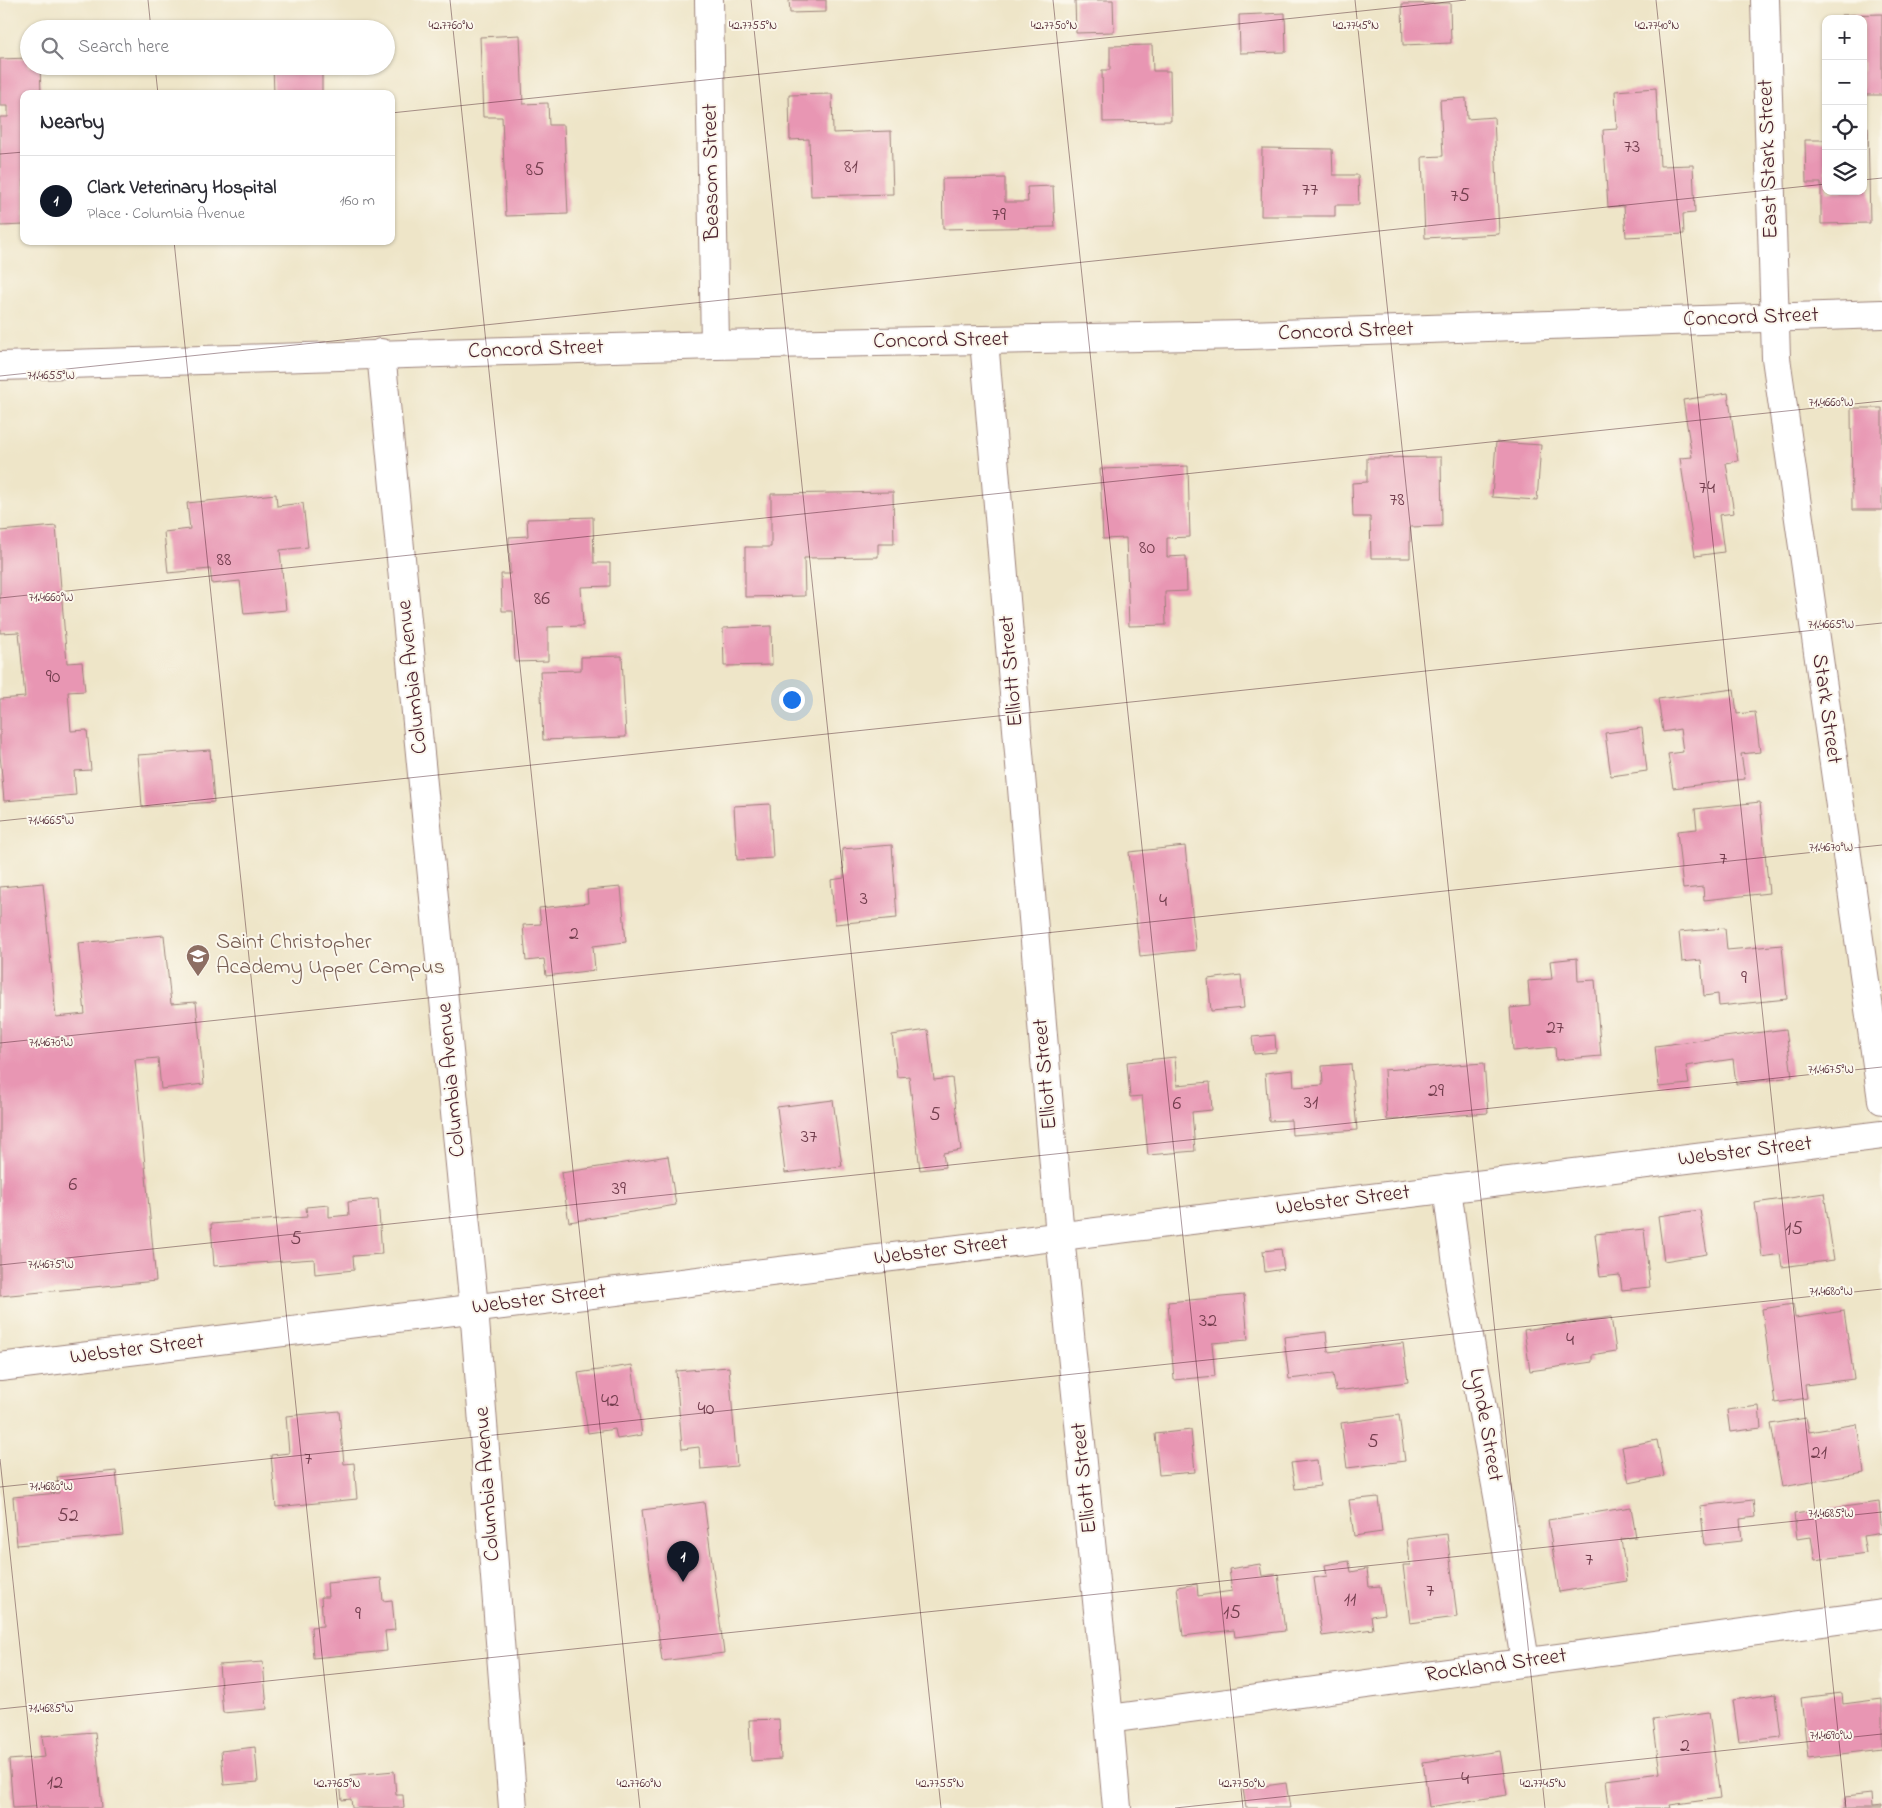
<!DOCTYPE html>
<meta charset="utf-8">
<style>
body{margin:0;font-family:"Indie Flower",sans-serif;background:#f7f7f7;color:#2b2b33}
.controls{position:absolute;right:15px;top:15px;display:grid;overflow:hidden;border-radius:10px;box-shadow:0 1px 4px #0004}
.controls button{width:45px;height:45px;display:grid;place-items:center;padding:0;border:0;border-bottom:1px solid #e1e1e2;background:#fff;color:#2b2b33;font:25px sans-serif}
.you{position:absolute;left:791px;top:699px;width:18px;height:18px;margin:-12px;border:4px solid #fff;border-radius:50%;background:#1a73e8;box-shadow:0 0 0 8px #1a73e833}
.badge{display:grid;place-items:center;width:32px;height:32px;border-radius:50%;background:#111827;color:#fff;font-size:16px;font-weight:700}
.pin{position:absolute;translate:-50% -41px;filter:drop-shadow(0 1px 2px #0008)}
.pin::after{content:'';position:absolute;top:26px;width:18px;height:15px;background:inherit;clip-path:polygon(0 0,100% 0,50% 100%)}
.list{margin:0;padding:0;list-style:none}
h2{display:flex;justify-content:space-between;align-items:center;height:65px;margin:0;padding:0 20px;font-size:21px}
h2 small{font-size:16px;font-weight:400;color:#7c7c81}
.list li{display:grid;grid-template-columns:32px 1fr auto;gap:15px;align-items:center;box-sizing:border-box;height:90px;padding:0 20px;border-top:1px solid #e1e1e2}
.list b{display:block;font-size:19px;white-space:nowrap}
.list p{margin:0;font-size:16px;white-space:nowrap;color:#7c7c81}
.list em{font-size:16px;font-style:normal;color:#7c7c81}
.icon{flex:none;width:28px;height:28px;fill:none;stroke:currentColor;stroke-width:2;stroke-linecap:round;stroke-linejoin:round}
.map{position:relative;flex:none;width:1882px;height:1808px;overflow:hidden}
.search{position:absolute;background:#fff;box-shadow:0 1px 4px #0004;left:20px;top:20px;width:375px;height:55px;display:flex;align-items:center;gap:12px;box-sizing:border-box;padding:0 18px;border-radius:28px;color:#7c7c81;font-size:19px}
.panel{position:absolute;background:#fff;box-shadow:0 1px 4px #0004;left:20px;top:90px;width:375px;height:155px;border-radius:10px}
.map>svg:first-child{display:block}
</style>
<div class="map">
<svg width="1882" height="1808" viewBox="0 0 1882 1808">
<rect width="100%" height="100%" fill="#fbf7ec"/>
<filter id="ink" filterUnits="userSpaceOnUse"><feTurbulence type="fractalNoise" baseFrequency=".02" numOctaves="2"/><feDisplacementMap in="SourceGraphic" scale="10" xChannelSelector="R" yChannelSelector="G"/><feConvolveMatrix kernelMatrix="1 2 1 2 8 2 1 2 1" color-interpolation-filters="sRGB"/></filter>
<filter id="wash" filterUnits="userSpaceOnUse"><feTurbulence type="fractalNoise" baseFrequency=".0096" numOctaves="4" result="noise"/><feDisplacementMap in="SourceGraphic" scale="20" xChannelSelector="R" yChannelSelector="G"/><feGaussianBlur stdDeviation="1.12" result="paint"/><feColorMatrix in="noise" values="0 0 0 0 0 0 0 0 0 0 0 0 0 0 0 0 0 1.4 0 .05"/><feComposite in="paint" operator="in"/></filter>
<g filter="url(#wash)">
<rect width="100%" height="100%" fill="#eee5c8"/>
<g id="blocks">
<g fill="#e896b3">
<polygon points="789,0 826,0 826,12 790,13"/>
<polygon points="1075,0 1113,0 1114,32 1076,33"/>
<polygon points="1450,3 1451,43 1403,45 1402,4"/>
<polygon points="1285,13 1286,52 1240,53 1239,15"/>
<polygon points="1882,14 1882,95 1863,95 1863,19 1841,19 1841,15"/>
<polygon points="520,35 523,104 548,103 549,125 564,125 568,214 506,216 502,117 483,117 480,37"/>
<polygon points="1152,45 1153,71 1170,71 1171,121 1103,122 1102,70 1110,70 1110,46"/>
<polygon points="29,58 29,66 40,66 41,94 24,94 24,225 0,226 0,117 8,117 8,106 0,106 0,59"/>
<polygon points="273,66 322,66 322,94 274,94"/>
<polygon points="1656,88 1660,166 1693,165 1695,213 1683,214 1684,234 1626,237 1624,206 1608,207 1603,130 1617,129 1615,91"/>
<polygon points="832,94 833,133 891,131 893,194 811,196 809,139 790,140 789,95"/>
<polygon points="1466,98 1467,119 1494,117 1499,234 1425,238 1422,157 1443,156 1440,100"/>
<polygon points="1863,127 1868,127 1870,223 1821,224 1821,183 1806,183 1805,140 1826,140 1826,191 1863,191"/>
<polygon points="1262,148 1332,149 1333,175 1358,175 1359,205 1335,205 1335,216 1261,216"/>
<polygon points="1005,178 1005,202 1028,202 1027,187 1053,186 1055,227 943,229 942,179"/>
<polygon points="1728,393 1738,461 1726,463 1734,513 1719,515 1724,552 1695,556 1680,458 1692,457 1683,400"/>
<polygon points="1851,408 1882,408 1882,510 1852,510"/>
<polygon points="1496,442 1541,445 1537,500 1492,497"/>
<polygon points="1441,457 1442,526 1410,527 1410,558 1371,558 1370,517 1353,517 1352,483 1367,482 1367,458"/>
<polygon points="1188,466 1190,537 1167,538 1167,557 1186,556 1187,591 1165,592 1166,625 1129,626 1126,538 1103,539 1100,469"/>
<polygon points="893,492 894,544 878,544 878,557 804,558 805,596 745,597 745,547 771,547 771,494"/>
<polygon points="276,494 277,506 303,503 308,547 280,550 286,610 244,614 240,581 212,584 210,569 168,573 164,532 190,529 187,503"/>
<polygon points="593,517 594,563 610,563 610,586 581,587 583,626 548,627 548,661 515,662 513,611 502,611 501,574 510,574 509,537 528,536 527,519"/>
<polygon points="56,526 67,663 82,662 85,691 68,692 71,731 87,730 91,770 74,771 76,795 4,801 0,754 0,699 25,697 19,632 0,633 0,531"/>
<polygon points="771,626 772,665 724,666 723,628"/>
<polygon points="622,656 626,737 543,740 540,671 581,670 581,657"/>
<polygon points="1734,689 1737,714 1755,712 1760,752 1741,754 1745,779 1673,788 1668,754 1683,752 1680,729 1663,732 1658,699"/>
<polygon points="1642,728 1647,771 1611,776 1605,733"/>
<polygon points="210,750 214,802 142,807 138,755"/>
<polygon points="1760,802 1769,893 1704,900 1703,887 1683,889 1677,831 1697,829 1695,809"/>
<polygon points="770,804 773,858 737,860 734,806"/>
<polygon points="892,845 897,918 835,924 831,880 844,878 842,849"/>
<polygon points="1185,846 1196,950 1140,956 1129,852"/>
<polygon points="43,883 56,1017 85,1014 78,943 164,935 171,1004 196,1002 204,1084 161,1089 158,1058 135,1060 156,1281 0,1296 0,887"/>
<polygon points="621,887 626,942 593,946 595,970 546,976 544,959 526,961 523,925 541,924 539,908 588,903 587,890"/>
<polygon points="1725,928 1727,950 1782,945 1787,999 1719,1006 1718,994 1704,996 1701,960 1682,962 1679,932"/>
<polygon points="1577,958 1578,981 1595,980 1601,1056 1556,1060 1555,1047 1513,1051 1510,1008 1530,1006 1528,981 1552,979 1550,961"/>
<polygon points="1241,975 1244,1008 1211,1011 1208,979"/>
<polygon points="1786,1029 1792,1077 1736,1084 1733,1059 1686,1066 1689,1084 1659,1087 1655,1046"/>
<polygon points="928,1030 934,1080 952,1078 961,1150 943,1153 945,1167 920,1170 909,1076 897,1077 892,1035"/>
<polygon points="1275,1035 1276,1052 1254,1054 1252,1037"/>
<polygon points="1175,1057 1177,1085 1210,1082 1212,1110 1192,1112 1195,1151 1148,1155 1142,1096 1130,1097 1127,1062"/>
<polygon points="1484,1063 1488,1113 1387,1120 1384,1070"/>
<polygon points="1351,1064 1357,1130 1292,1135 1291,1120 1269,1121 1265,1073 1293,1070 1294,1087 1323,1085 1322,1066"/>
<polygon points="833,1100 842,1166 785,1173 777,1107"/>
<polygon points="668,1156 676,1205 569,1222 561,1173"/>
<polygon points="1824,1193 1834,1260 1782,1267 1780,1254 1762,1257 1755,1203"/>
<polygon points="378,1199 382,1254 353,1256 354,1270 315,1274 314,1259 214,1266 211,1224 307,1217 306,1207 329,1205 329,1217 349,1215 348,1202"/>
<polygon points="1700,1210 1707,1254 1664,1261 1658,1216"/>
<polygon points="1644,1229 1650,1287 1622,1290 1620,1275 1600,1277 1595,1234"/>
<polygon points="1281,1249 1284,1269 1265,1272 1263,1251"/>
<polygon points="1244,1295 1248,1340 1212,1343 1215,1376 1174,1380 1168,1302"/>
<polygon points="1793,1304 1795,1318 1844,1311 1854,1379 1805,1385 1807,1398 1775,1403 1762,1309"/>
<polygon points="1611,1317 1616,1351 1592,1355 1592,1362 1530,1371 1524,1330"/>
<polygon points="1326,1332 1328,1352 1403,1343 1408,1382 1336,1391 1333,1374 1289,1379 1284,1337"/>
<polygon points="632,1365 642,1435 617,1439 615,1429 588,1433 578,1373"/>
<polygon points="729,1367 737,1466 701,1469 699,1447 682,1449 676,1371"/>
<polygon points="1759,1406 1761,1428 1730,1432 1727,1410"/>
<polygon points="339,1411 344,1464 354,1463 357,1499 276,1507 271,1455 289,1453 286,1416"/>
<polygon points="1399,1415 1405,1461 1347,1468 1341,1423"/>
<polygon points="1806,1418 1809,1432 1857,1424 1864,1473 1782,1487 1771,1424"/>
<polygon points="1191,1430 1195,1472 1159,1475 1155,1434"/>
<polygon points="1657,1440 1664,1476 1629,1483 1622,1447"/>
<polygon points="1317,1460 1320,1486 1295,1489 1291,1463"/>
<polygon points="116,1471 123,1535 17,1545 13,1497 59,1493 57,1477"/>
<polygon points="1378,1497 1382,1532 1354,1536 1349,1500"/>
<polygon points="1753,1500 1755,1517 1740,1519 1742,1541 1705,1545 1700,1506"/>
<polygon points="704,1502 724,1653 662,1661 642,1510"/>
<polygon points="1879,1502 1882,1533 1863,1536 1866,1553 1815,1560 1811,1537 1797,1539 1794,1514"/>
<polygon points="1631,1507 1636,1537 1621,1539 1627,1581 1559,1592 1548,1520"/>
<polygon points="1447,1534 1457,1617 1410,1623 1403,1565 1410,1565 1407,1539"/>
<polygon points="1349,1561 1351,1572 1367,1569 1369,1587 1380,1586 1384,1614 1371,1616 1373,1629 1322,1636 1314,1578 1327,1576 1325,1565"/>
<polygon points="1260,1564 1262,1576 1278,1574 1285,1631 1235,1637 1234,1630 1183,1636 1177,1587 1197,1584 1198,1596 1232,1591 1229,1569"/>
<polygon points="381,1578 383,1601 392,1600 395,1630 385,1631 387,1651 313,1658 311,1627 323,1626 321,1597 328,1597 327,1583"/>
<polygon points="263,1662 267,1709 223,1713 219,1665"/>
<polygon points="1842,1693 1843,1704 1882,1699 1882,1749 1808,1758 1801,1698"/>
<polygon points="1776,1694 1781,1737 1739,1742 1733,1700"/>
<polygon points="1709,1712 1720,1798 1670,1805 1671,1808 1609,1808 1606,1780 1660,1773 1653,1720"/>
<polygon points="779,1719 781,1759 751,1761 749,1720"/>
<polygon points="95,1732 102,1808 48,1808 47,1806 13,1808 9,1760 45,1757 42,1736"/>
<polygon points="255,1747 258,1782 224,1785 221,1751"/>
<polygon points="1500,1751 1507,1795 1429,1807 1423,1762"/>
<polygon points="394,1771 396,1795 403,1795 404,1808 352,1808 351,1799 342,1800 340,1783 352,1782 351,1775"/>
<polygon points="1286,1783 1290,1808 1246,1808 1243,1789"/>
<polygon points="1871,1794 1872,1807 1882,1806 1882,1808 1843,1808 1846,1806 1845,1797"/>
</g>
</g>
</g>
<g filter="url(#ink)">
<use href="#blocks" fill-opacity="0" stroke="#9c827a" stroke-width="1"/>
<g fill="none" stroke-linecap="round" stroke-linejoin="round">
<g stroke="#9c827a" stroke-width="30">
<g id="minor">
<polyline points="709,0 715,345"/>
<polyline points="1765,0 1776,358 1882,1100"/>
<polyline points="984,340 1060,1236 1109,1719 1117,1808"/>
<polyline points="381,353 474,1308 513,1808"/>
<polyline points="1447,1188 1460,1287 1500,1507 1525,1661"/>
<polyline points="0,1367 1882,1135"/>
<polyline points="1109,1719 1882,1614"/>
</g>
</g>
<g stroke="#9c827a" stroke-width="30">
<polyline id="major" points="0,366 715,345 1247,335 1882,314"/>
</g>
<use href="#minor" stroke="#fff" stroke-width="28"/>
<use href="#major" stroke="#fff" stroke-width="28"/>
</g>
</g>
<path fill="none" stroke="#4a1f2b" stroke-width="1" stroke-opacity="0.45" d="M148,0L151,29M450,0L640,1808M751,0L941,1808M1053,0L1243,1808M1355,0L1545,1808M1656,0L1846,1808M155,66L158,94M391,113L1466,0M0,154L24,152M1863,180L1882,178M174,241L338,1808M0,376L1826,184M0,598L1882,401M0,821L1882,623M0,1043L1882,845M0,1265L1882,1067M0,1459L37,1808M0,1487L1882,1289M0,1709L1882,1512M1175,1808L1882,1734"/>
<defs>
<g id="school-pin" transform="scale(1.25)"><path d="M0 17L-7.5 6A9.5 9.5 0 1 1 7.5 6Z" fill="#8d6e63" stroke="#fbf7ec"/><path d="M0-5L7-2L0 1L-7-2ZM-4 1L0 2.5L4 1V4Q0 6-4 4Z" fill="#fff"/></g>
</defs>
<g fill-rule="evenodd">
<use href="#school-pin" x="198" y="956"/>
</g>
<g text-anchor="middle" dominant-baseline="central" stroke-width="4" stroke-linejoin="round" paint-order="stroke">
<g font-size="20" fill="#723d4d">
<text x="1632" y="147">73</text>
<text x="851" y="167">81</text>
<text x="535" y="170">85</text>
<text x="1310" y="190">77</text>
<text x="1460" y="196">75</text>
<text x="999" y="215">79</text>
<text x="1707" y="488">74</text>
<text x="1397" y="500">78</text>
<text x="1147" y="548">80</text>
<text x="224" y="560">88</text>
<text x="542" y="599">86</text>
<text x="53" y="677">90</text>
<text x="1723" y="859">7</text>
<text x="864" y="899">3</text>
<text x="1163" y="901">4</text>
<text x="574" y="934">2</text>
<text x="1744" y="978">9</text>
<text x="1555" y="1028">27</text>
<text x="1436" y="1091">29</text>
<text x="1311" y="1103">31</text>
<text x="1177" y="1104">6</text>
<text x="935" y="1115">5</text>
<text x="809" y="1137">37</text>
<text x="73" y="1185">6</text>
<text x="619" y="1189">39</text>
<text x="1794" y="1229">15</text>
<text x="296" y="1239">5</text>
<text x="1208" y="1321">32</text>
<text x="1570" y="1340">4</text>
<text x="610" y="1401">42</text>
<text x="706" y="1409">40</text>
<text x="1373" y="1442">5</text>
<text x="1819" y="1453">21</text>
<text x="308" y="1459">7</text>
<text x="68" y="1516">52</text>
<text x="1589" y="1560">7</text>
<text x="1430" y="1591">7</text>
<text x="1350" y="1600">11</text>
<text x="1232" y="1613">15</text>
<text x="358" y="1614">9</text>
<text x="1685" y="1746">2</text>
<text x="1465" y="1779">4</text>
<text x="55" y="1783">12</text>
</g>
<g font-size="22" fill="#4a1f2b" stroke="#fbf7ec">
<text transform="translate(1769 159) rotate(-92)">East Stark Street</text>
<text transform="translate(712 172) rotate(-91)">Beasom Street</text>
<text transform="translate(1751 318) rotate(-2)">Concord Street</text>
<text transform="translate(1346 332) rotate(-2)">Concord Street</text>
<text transform="translate(941 341) rotate(-1)">Concord Street</text>
<text transform="translate(536 350) rotate(-2)">Concord Street</text>
<text transform="translate(1012 671) rotate(-95)">Elliott Street</text>
<text transform="translate(413 677) rotate(-96)">Columbia Avenue</text>
<text transform="translate(1826 709) rotate(82)">Stark Street</text>
<text transform="translate(1046 1074) rotate(-95)">Elliott Street</text>
<text transform="translate(452 1080) rotate(-95)">Columbia Avenue</text>
<text transform="translate(1745 1152) rotate(-7)">Webster Street</text>
<text transform="translate(1343 1201) rotate(-7)">Webster Street</text>
<text transform="translate(941 1251) rotate(-7)">Webster Street</text>
<text transform="translate(539 1300) rotate(-7)">Webster Street</text>
<text transform="translate(137 1350) rotate(-7)">Webster Street</text>
<text transform="translate(1485 1425) rotate(80)">Lynde Street</text>
<text transform="translate(1085 1478) rotate(-96)">Elliott Street</text>
<text transform="translate(488 1484) rotate(-94)">Columbia Avenue</text>
<text transform="translate(1496 1666) rotate(-8)">Rockland Street</text>
</g>
<g font-size="22" fill="#785e54" stroke="#fbf7ec" text-anchor="start">
<text x="216" y="943">Saint Christopher<tspan x="216" dy="25">Academy Upper Campus</tspan></text>
</g>
</g>
<g font-size="12" text-anchor="middle" fill="#4a1f2b" stroke="#fbf7ec" stroke-width="4" stroke-linejoin="round" paint-order="stroke">
<text x="451" y="29">42.7760°N</text>
<text x="753" y="29">42.7755°N</text>
<text x="1054" y="29">42.7750°N</text>
<text x="1356" y="29">42.7745°N</text>
<text x="1657" y="29">42.7740°N</text>
<text x="51" y="379">71.4655°W</text>
<text x="1831" y="406">71.4660°W</text>
<text x="51" y="601">71.4660°W</text>
<text x="1831" y="628">71.4665°W</text>
<text x="51" y="824">71.4665°W</text>
<text x="1831" y="851">71.4670°W</text>
<text x="51" y="1046">71.4670°W</text>
<text x="1831" y="1073">71.4675°W</text>
<text x="51" y="1268">71.4675°W</text>
<text x="1831" y="1295">71.4680°W</text>
<text x="51" y="1490">71.4680°W</text>
<text x="1831" y="1517">71.4685°W</text>
<text x="51" y="1712">71.4685°W</text>
<text x="1831" y="1739">71.4690°W</text>
<text x="337" y="1787">42.7765°N</text>
<text x="639" y="1787">42.7760°N</text>
<text x="940" y="1787">42.7755°N</text>
<text x="1242" y="1787">42.7750°N</text>
<text x="1543" y="1787">42.7745°N</text>
</g>
</svg>
<div class="controls">
<button>+</button>
<button>−</button>
<button><svg class="icon" aria-label="locate" viewBox="0 0 24 24"><circle cx="12" cy="12" r="6"/><path d="M12 2v4M12 18v4M2 12h4M18 12h4"/></svg></button>
<button><svg class="icon" aria-label="layers" viewBox="0 0 24 24"><path d="M12 4l9 5-9 5-9-5zM3 14l9 5 9-5"/></svg></button>
</div>
<div class="you"></div>
<div class="pin badge" style="left:683px;top:1582px">1</div>
<div class="search"><svg class="icon" aria-label="search" viewBox="0 0 24 24"><circle cx="10" cy="10" r="6"/><path d="M15 15l6 6"/></svg>Search here</div>
<section class="panel">
<h2>Nearby<small></small></h2>
<ul class="list">
<li><span class="badge">1</span><div><b>Clark Veterinary Hospital</b><p>Place · Columbia Avenue</p></div><em>160 m</em></li>
</ul>
</section>
</div>
